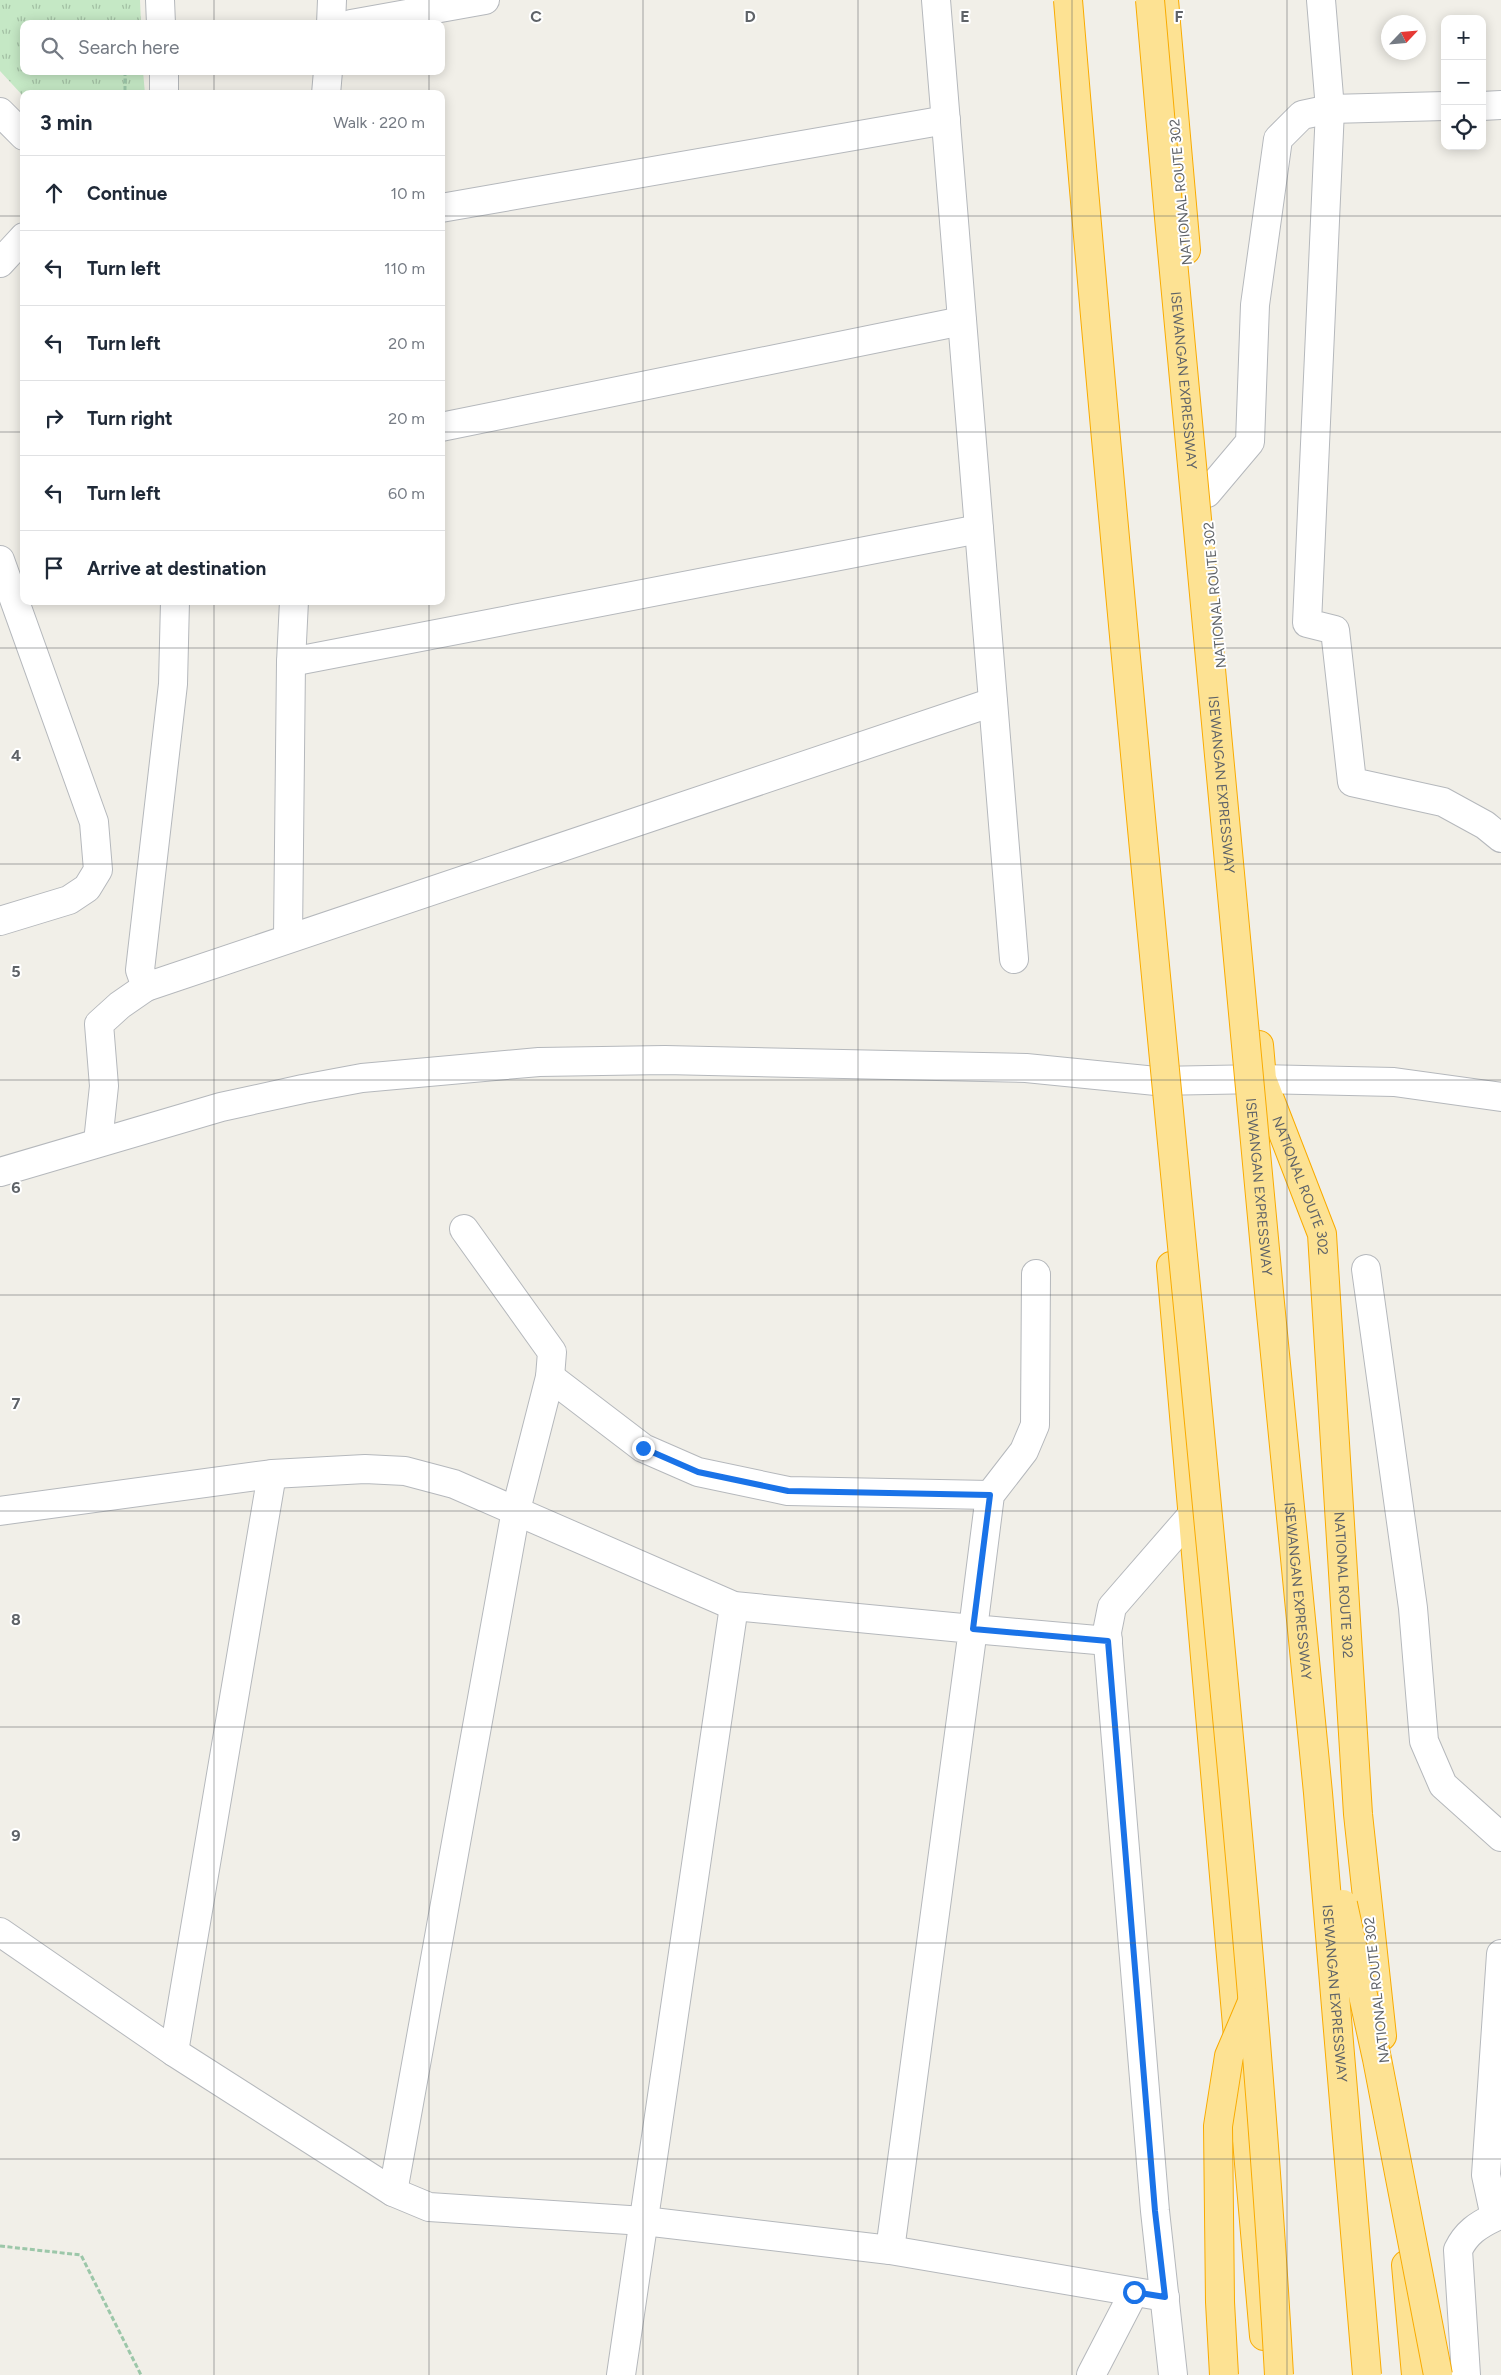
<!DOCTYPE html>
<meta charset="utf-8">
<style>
body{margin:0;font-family:Figtree,sans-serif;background:#f6f6f7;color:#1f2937}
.controls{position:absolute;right:15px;top:15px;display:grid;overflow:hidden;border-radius:10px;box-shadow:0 2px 12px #0003}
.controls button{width:45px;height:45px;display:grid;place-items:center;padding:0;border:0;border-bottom:1px solid #e0e1e3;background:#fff;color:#1f2937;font:25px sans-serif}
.compass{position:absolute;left:1381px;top:15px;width:45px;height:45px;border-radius:50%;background:#fff;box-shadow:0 2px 12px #0003;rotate:64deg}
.stop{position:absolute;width:15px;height:15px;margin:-11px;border:4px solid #1a73e8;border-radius:50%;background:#fff}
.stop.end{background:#1a73e8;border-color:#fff;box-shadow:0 1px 5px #0008}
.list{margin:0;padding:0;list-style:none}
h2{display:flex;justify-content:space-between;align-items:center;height:65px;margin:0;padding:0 20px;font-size:21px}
h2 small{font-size:16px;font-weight:400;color:#747a83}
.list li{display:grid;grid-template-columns:32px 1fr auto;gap:15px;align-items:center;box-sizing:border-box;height:75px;padding:0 20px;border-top:1px solid #e0e1e3}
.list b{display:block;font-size:19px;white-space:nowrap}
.list em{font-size:16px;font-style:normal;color:#747a83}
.icon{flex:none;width:28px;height:28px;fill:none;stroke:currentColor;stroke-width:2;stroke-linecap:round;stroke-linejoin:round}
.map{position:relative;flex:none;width:1501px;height:2375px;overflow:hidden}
.search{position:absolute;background:#fff;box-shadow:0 2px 12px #0003;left:20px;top:20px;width:425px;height:55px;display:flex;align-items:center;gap:12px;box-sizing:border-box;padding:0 18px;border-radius:10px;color:#747a83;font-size:19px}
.panel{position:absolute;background:#fff;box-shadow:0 2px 12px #0003;left:20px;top:90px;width:425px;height:515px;border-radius:10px}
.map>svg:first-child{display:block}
</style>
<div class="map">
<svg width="1501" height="2375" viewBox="0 0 1501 2375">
<defs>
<pattern id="park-tufts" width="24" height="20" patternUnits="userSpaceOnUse" patternTransform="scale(1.25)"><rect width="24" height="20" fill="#c5e8c5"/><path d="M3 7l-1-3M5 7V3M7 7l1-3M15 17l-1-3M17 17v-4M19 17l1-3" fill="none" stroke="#a3c0a4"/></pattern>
</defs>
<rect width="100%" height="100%" fill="#f1efe8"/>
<polygon fill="url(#park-tufts)" points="0,0 140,0 141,24 24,24 24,71 143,71 145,94 24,94 24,97 0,71"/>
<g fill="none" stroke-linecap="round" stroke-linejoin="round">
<g stroke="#b5b8bc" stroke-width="30">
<g id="minor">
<polyline points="160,0 161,24"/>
<polyline points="936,0 1014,959"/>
<polyline points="1321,0 1330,109 1307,623 1335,630 1352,782 1443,802 1485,825 1501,838"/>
<polyline points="331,24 332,0"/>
<polyline points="351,24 485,0"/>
<polyline points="164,71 164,94"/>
<polyline points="326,94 328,71"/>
<polyline points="1482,106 1501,105"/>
<polyline points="0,112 24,136"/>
<polyline points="441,208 946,120"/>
<polyline points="0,263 24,237"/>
<polyline points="441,427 962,321"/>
<polyline points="1207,493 1250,442 1255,305 1278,139 1302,115 1330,109 1445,106"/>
<polyline points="0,560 94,822 98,870 87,888 69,900 0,921"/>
<polyline points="291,662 979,529"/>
<polyline points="288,938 291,662 294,601"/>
<polyline points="146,987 140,970 173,684 175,601"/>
<polyline points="98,1142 104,1086 99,1024 120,1005 146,987 993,702"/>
<polyline points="0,1172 221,1107 303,1089 362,1078 539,1062 665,1060 1026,1068 1156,1081 1262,1079 1394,1082 1501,1097"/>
<polyline points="464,1229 552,1352 550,1377"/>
<polyline points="1366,1269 1413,1608 1424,1741 1443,1785 1501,1837"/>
<polyline points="1036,1274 1035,1425 1024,1451 990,1495 973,1629 1108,1641"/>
<polyline points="0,1511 272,1474 365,1469 405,1471 454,1484 734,1606 973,1629 890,2250 644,2221 429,2207 393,2192 174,2052 0,1932"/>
<polyline points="174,2052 272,1474"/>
<polyline points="393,2192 516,1510 550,1377 643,1448 698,1472 788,1491 990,1495"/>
<polyline points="890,2250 1165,2297"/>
<polyline points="621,2375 734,1606"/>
<polyline points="1091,2375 1134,2292"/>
<polyline points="1173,2375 1155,2211 1107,1632 1112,1607 1192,1515"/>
<path d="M1466,2375L1458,2250C1466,2233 1478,2225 1495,2217L1486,2175L1501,1954"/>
</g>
</g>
<g stroke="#f9ab00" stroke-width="30">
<g id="highway">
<polyline points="1164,0 1186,250"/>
<path id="s1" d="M1259,1045L1262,1079L1322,1234L1358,1814L1382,2036"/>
<polyline points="1171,1266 1264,2336"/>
<polyline points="1406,2265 1416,2375"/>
</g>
</g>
<g stroke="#9cc7a9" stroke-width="3" stroke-dasharray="5 2.5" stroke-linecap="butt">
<polyline points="125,71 125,94"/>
<polyline points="0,2246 81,2255 141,2375"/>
</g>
<use href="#minor" stroke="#fff" stroke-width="28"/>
<use href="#highway" stroke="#fde293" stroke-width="28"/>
<g stroke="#f9ab00" stroke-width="30" stroke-linecap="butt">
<g id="highway-bridge">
<path d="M1068,0C1105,450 1148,899 1192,1348C1224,1690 1260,2032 1279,2375"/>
<path id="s2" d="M1150,0L1170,229L1270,1303L1318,1793L1367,2375"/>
<polyline points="1343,1904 1377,2059 1438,2375"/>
<polyline points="1224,2375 1220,2302 1218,2126 1229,2056 1252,2002"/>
</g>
</g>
<use href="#highway-bridge" stroke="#fde293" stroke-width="28"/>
</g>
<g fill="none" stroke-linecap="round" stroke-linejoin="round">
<polyline stroke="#1a73e8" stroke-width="6" points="643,1448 698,1472 788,1491 990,1495 973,1629 1108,1641 1155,2211 1165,2297 1134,2292"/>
</g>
<path fill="none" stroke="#5f6368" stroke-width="1" stroke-opacity="0.55" d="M214,0V24M429,0V24M643,0V2375M858,0V2375M1072,0V2375M1287,0V2375M214,71V94M429,71V94M0,216H24M441,216H1501M0,432H24M441,432H1501M214,601V2375M429,601V2375M0,648H1501M0,864H1501M0,1080H1501M0,1295H1501M0,1511H1501M0,1727H1501M0,1943H1501M0,2159H1501"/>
<g text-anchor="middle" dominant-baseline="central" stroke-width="4" stroke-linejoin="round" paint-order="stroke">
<g font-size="14" fill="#5f6368" stroke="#fff">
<text transform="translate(1181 192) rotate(-95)">NATIONAL ROUTE 302</text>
<text stroke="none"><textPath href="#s2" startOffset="382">ISEWANGAN EXPRESSWAY</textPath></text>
<text transform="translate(1215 595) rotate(-95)">NATIONAL ROUTE 302</text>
<text stroke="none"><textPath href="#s2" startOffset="788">ISEWANGAN EXPRESSWAY</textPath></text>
<text stroke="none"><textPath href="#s1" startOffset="148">NATIONAL ROUTE 302</textPath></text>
<text stroke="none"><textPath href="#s2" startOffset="1192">ISEWANGAN EXPRESSWAY</textPath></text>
<text stroke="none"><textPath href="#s1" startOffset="552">NATIONAL ROUTE 302</textPath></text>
<text stroke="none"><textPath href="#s2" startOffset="1598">ISEWANGAN EXPRESSWAY</textPath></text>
<text transform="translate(1377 1990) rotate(-96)">NATIONAL ROUTE 302</text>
<text stroke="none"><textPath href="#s2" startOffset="2002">ISEWANGAN EXPRESSWAY</textPath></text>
</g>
</g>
<g font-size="16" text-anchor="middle" font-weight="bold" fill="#5f6368" stroke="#fff" stroke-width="4" stroke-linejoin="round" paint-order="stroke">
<text x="536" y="22">C</text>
<text x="750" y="22">D</text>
<text x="965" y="22">E</text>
<text x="1179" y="22">F</text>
<text x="16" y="761">4</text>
<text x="16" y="977">5</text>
<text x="16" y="1193">6</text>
<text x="16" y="1409">7</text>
<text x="16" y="1625">8</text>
<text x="16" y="1841">9</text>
</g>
</svg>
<div class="controls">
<button>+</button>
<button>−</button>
<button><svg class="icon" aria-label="locate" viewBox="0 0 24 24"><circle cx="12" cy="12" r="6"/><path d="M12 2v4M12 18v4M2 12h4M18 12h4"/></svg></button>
</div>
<svg class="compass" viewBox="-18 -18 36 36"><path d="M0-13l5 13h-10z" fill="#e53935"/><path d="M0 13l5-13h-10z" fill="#747a83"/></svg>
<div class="stop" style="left:1134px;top:2292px"></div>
<div class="stop end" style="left:643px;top:1448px"></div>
<div class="search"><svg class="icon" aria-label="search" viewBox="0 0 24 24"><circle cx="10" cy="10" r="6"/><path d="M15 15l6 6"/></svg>Search here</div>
<section class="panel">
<h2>3 min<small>Walk · 220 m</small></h2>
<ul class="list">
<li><svg class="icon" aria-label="ahead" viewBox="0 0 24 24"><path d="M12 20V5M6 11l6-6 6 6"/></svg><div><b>Continue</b></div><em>10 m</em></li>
<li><svg class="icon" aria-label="left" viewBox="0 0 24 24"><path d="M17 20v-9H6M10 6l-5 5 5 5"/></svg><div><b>Turn left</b></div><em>110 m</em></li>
<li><svg class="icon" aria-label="left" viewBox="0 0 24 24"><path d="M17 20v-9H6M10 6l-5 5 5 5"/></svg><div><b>Turn left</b></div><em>20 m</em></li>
<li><svg class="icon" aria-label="right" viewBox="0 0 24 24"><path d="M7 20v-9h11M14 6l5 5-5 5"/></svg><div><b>Turn right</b></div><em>20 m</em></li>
<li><svg class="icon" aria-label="left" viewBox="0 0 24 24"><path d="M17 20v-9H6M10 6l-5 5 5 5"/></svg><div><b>Turn left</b></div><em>60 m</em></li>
<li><svg class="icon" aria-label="arrive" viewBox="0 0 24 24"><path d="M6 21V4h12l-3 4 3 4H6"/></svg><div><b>Arrive at destination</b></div></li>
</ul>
</section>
</div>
